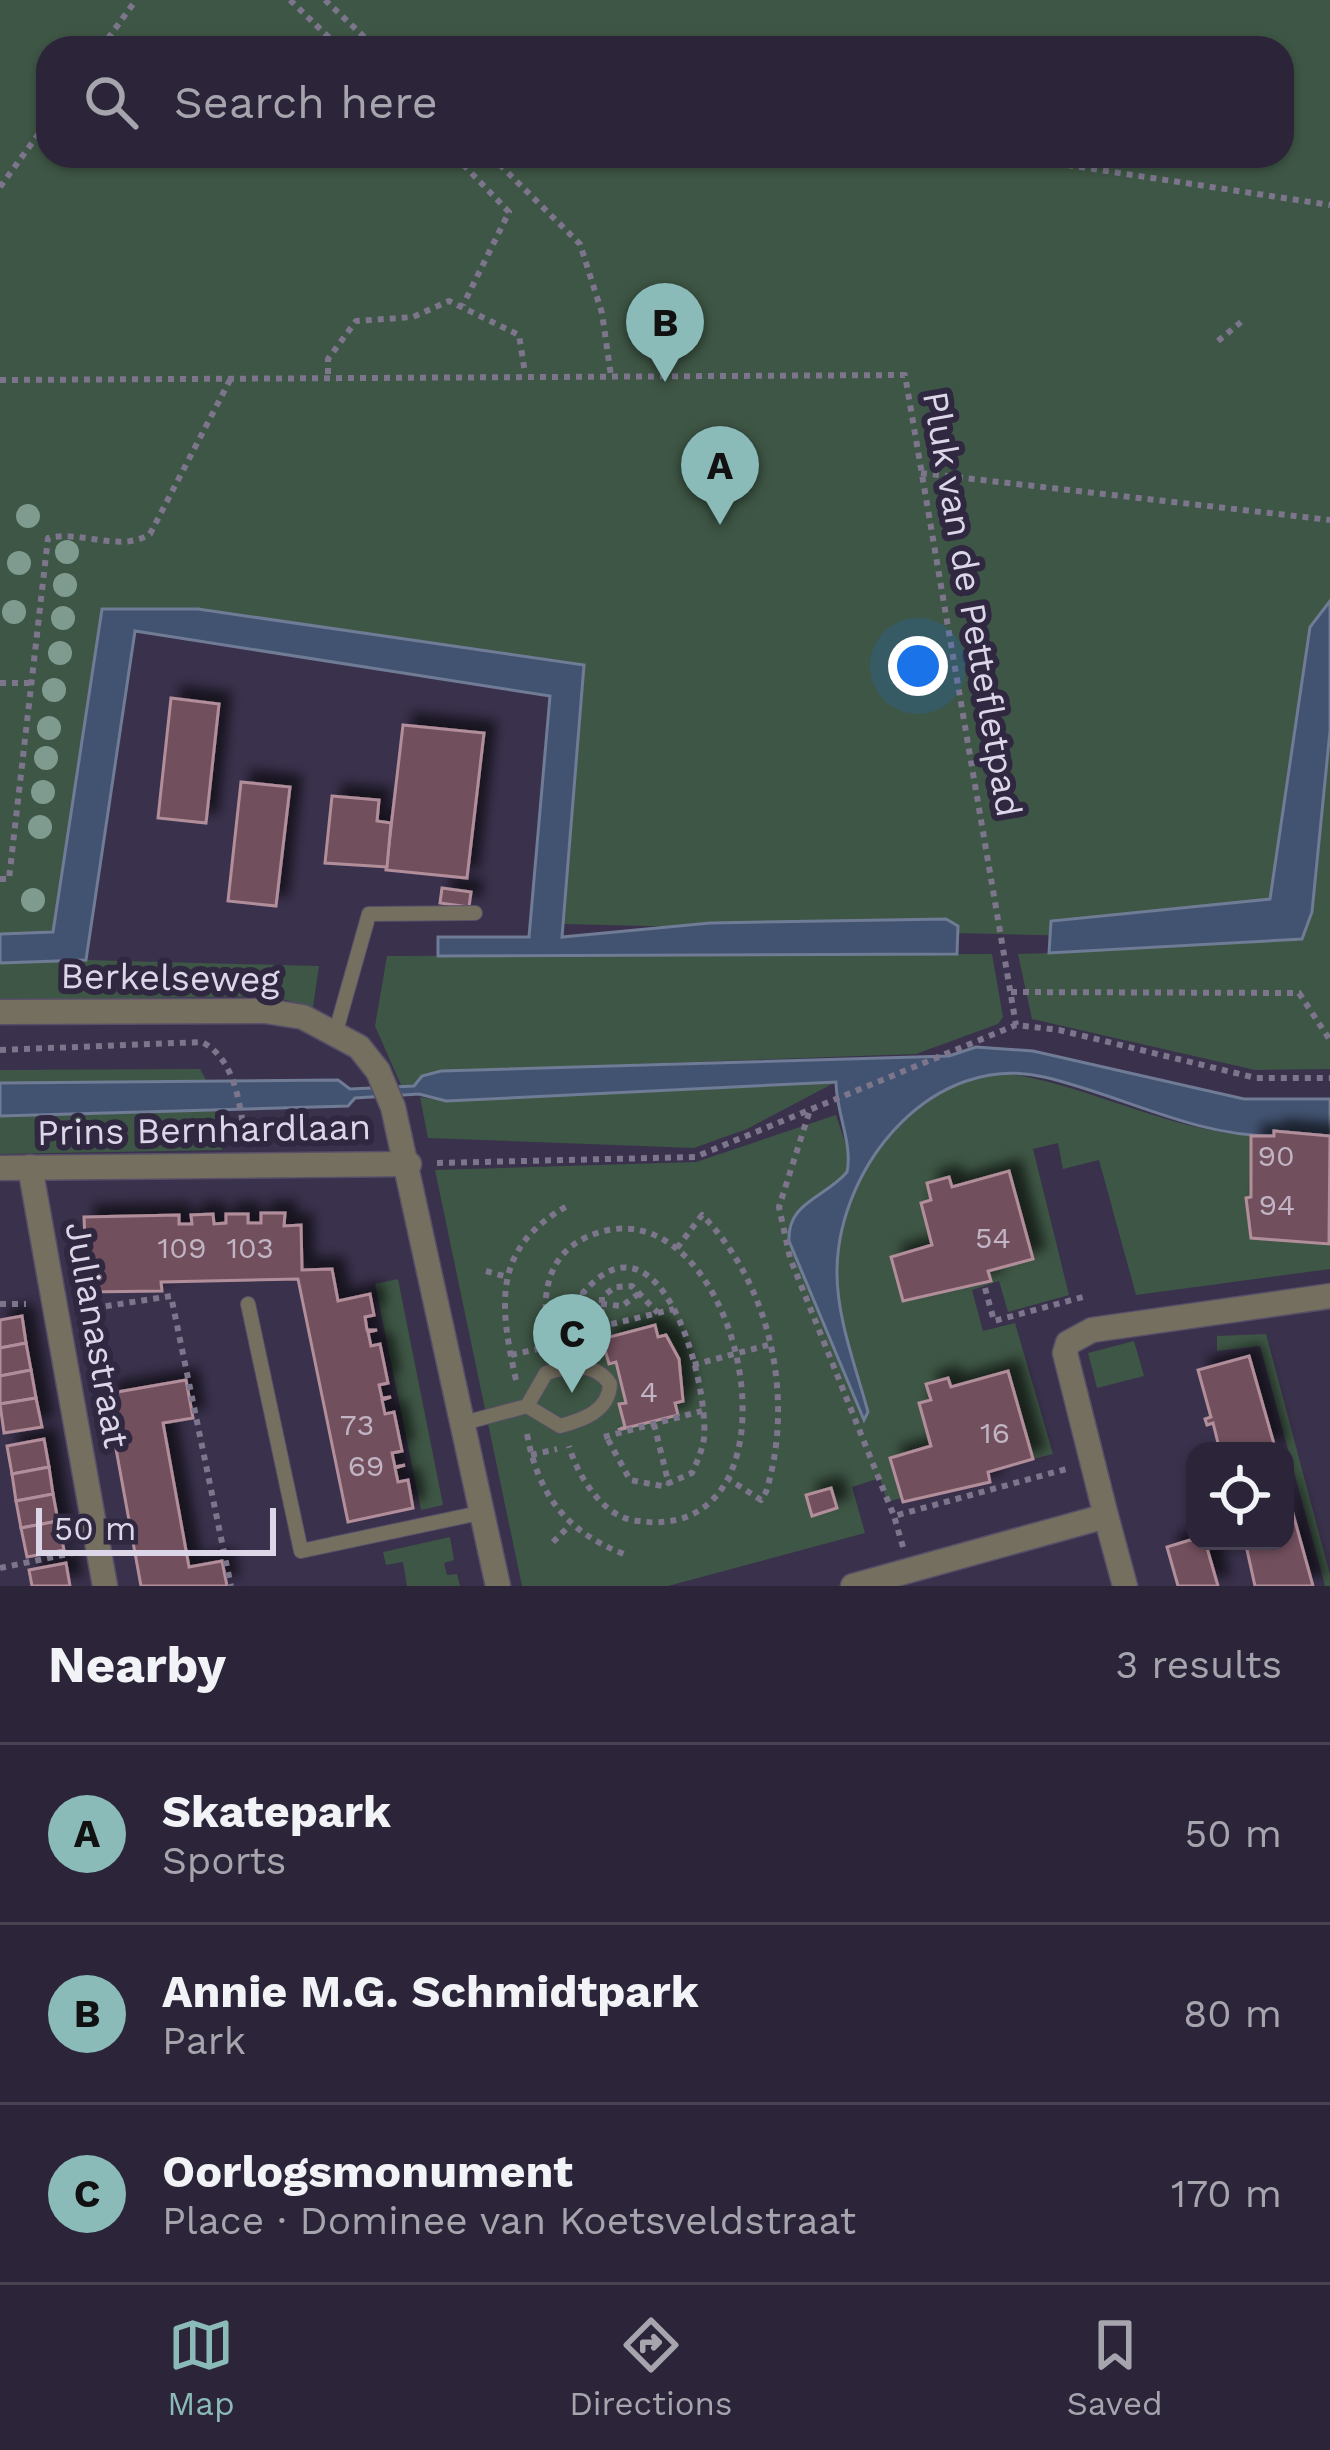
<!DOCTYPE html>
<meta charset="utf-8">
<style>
body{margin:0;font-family:"Work Sans",sans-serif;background:#342d41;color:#f1f3f6}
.controls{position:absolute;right:36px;bottom:36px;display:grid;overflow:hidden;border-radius:24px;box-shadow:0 3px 9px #0004}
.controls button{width:108px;height:108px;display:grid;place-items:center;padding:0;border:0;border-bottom:3px solid #484253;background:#2c2539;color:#f1f3f6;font:60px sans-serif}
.scale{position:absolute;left:36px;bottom:30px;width:240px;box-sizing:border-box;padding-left:12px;border:6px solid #dcd7e8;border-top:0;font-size:33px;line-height:42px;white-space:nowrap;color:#dcd7e8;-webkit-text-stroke:9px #302741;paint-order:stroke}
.you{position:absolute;left:918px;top:666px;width:42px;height:42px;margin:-30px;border:9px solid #fff;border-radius:50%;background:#1a73e8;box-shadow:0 0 0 18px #1a73e833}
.badge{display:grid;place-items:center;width:78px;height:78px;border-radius:50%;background:#8bbbb9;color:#111;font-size:39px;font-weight:700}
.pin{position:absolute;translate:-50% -99px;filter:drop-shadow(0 3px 6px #0008)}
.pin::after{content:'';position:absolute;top:63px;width:42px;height:36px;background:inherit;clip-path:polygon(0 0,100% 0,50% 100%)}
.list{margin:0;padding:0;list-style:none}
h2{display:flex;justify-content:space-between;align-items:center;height:156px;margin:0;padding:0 48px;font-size:51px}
h2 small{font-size:39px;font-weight:400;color:#a6a5ae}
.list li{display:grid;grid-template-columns:78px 1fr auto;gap:36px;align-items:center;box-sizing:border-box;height:180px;padding:0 48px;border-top:3px solid #484253}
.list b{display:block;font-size:45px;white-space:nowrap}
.list p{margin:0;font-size:39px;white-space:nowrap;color:#a6a5ae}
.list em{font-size:39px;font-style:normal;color:#a6a5ae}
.icon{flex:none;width:66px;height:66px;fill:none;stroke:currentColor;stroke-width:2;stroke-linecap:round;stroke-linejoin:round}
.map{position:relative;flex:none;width:1330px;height:1586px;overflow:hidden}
.search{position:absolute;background:#2c2539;box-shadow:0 3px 9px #0004;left:36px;right:36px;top:36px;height:132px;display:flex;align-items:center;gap:30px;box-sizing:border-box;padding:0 42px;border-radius:36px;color:#a6a5ae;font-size:45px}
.sheet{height:696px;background:#2c2539}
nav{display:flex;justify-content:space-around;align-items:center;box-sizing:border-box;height:168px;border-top:3px solid #484253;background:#2c2539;font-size:33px;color:#a6a5ae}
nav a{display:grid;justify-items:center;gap:6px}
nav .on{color:#8bbbb9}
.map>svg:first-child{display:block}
</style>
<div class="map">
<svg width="1330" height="1586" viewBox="0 0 1330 1586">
<defs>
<filter id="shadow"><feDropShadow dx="11" dy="-11" stdDeviation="6" flood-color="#0009"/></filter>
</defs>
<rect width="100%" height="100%" fill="#3a314c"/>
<g fill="#3e5645" fill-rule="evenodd">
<path d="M0,0H1330V1069L1255,1070L1032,1019L1018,954L1081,952L1082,936L563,924L584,666L102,610L52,933L0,934ZM48,48H1282V156H48Z"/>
<polygon points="992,954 1003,1017 998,1024 916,1054 441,1071 422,1076 414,1086 401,1085 375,1026 387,956"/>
<polygon points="86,960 319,966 313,1007 270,996 0,1000 0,963"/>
<polygon points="200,1069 206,1080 0,1083 0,1070"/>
<path d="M988,1071C1087,1080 1176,1139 1274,1136V1131L1330,1136V1269L1136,1295L1099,1160L1063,1169L1058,1143L1033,1149L1069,1295L1008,1312L999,1281L972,1290L983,1331L1015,1323L1053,1454L1033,1459L1008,1372L951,1387L947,1378L927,1384L931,1446L890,1458L901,1498L887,1502L880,1478L852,1487L865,1533L668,1586H522L435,1170L696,1162L836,1115L850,1157L847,1172C825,1198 787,1202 789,1241L864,1419L868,1412C855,1366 835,1315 837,1266C843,1176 904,1099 988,1071Z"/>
<polygon points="836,1082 747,1129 694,1148 428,1138 420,1097 446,1101"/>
<polygon points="215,1111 222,1150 0,1154 0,1116"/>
<polygon points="398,1279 443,1505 421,1510 375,1284"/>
<polygon points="1266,1334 1330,1575 1330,1586 1325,1586 1260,1346 1217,1351 1217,1336"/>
<polygon points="1134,1341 1144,1376 1097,1388 1088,1353"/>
<polygon points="450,1537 454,1560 444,1563 447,1575 457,1574 460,1586 407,1586 403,1562 386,1565 383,1552"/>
</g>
<g fill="#425371" stroke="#707b95" stroke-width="3">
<polygon points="1330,601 1330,731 1312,912 1302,939 1049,953 1051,921 1270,899 1310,627"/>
<polygon points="102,609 198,609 584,665 562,937 710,923 946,919 958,926 957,954 438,956 438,937 529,937 550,696 135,631 86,960 0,963 0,934 53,932"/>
<path d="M976,1047L1033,1051L1244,1099H1330V1136L1275,1131L1274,1136C1192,1136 1122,1095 1044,1077C934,1051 839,1164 837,1269C836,1317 856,1367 868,1412L864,1420L789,1241C787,1202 825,1198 847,1172C853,1144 836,1112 836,1082L446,1101L419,1094L355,1098L348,1106L0,1116V1083L338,1080L350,1089L414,1086L422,1076L441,1071L949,1056Z"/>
</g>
<g fill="#71505c" stroke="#b28e9b" stroke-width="3" filter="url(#shadow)">
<polygon points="171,698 219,704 206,823 158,818"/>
<polygon points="403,725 484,733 467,878 386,870"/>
<polygon points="241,782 290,787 276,906 228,901"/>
<polygon points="332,796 379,800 377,821 391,823 387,867 325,863"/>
<polygon points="442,888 471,892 469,907 440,903"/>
<polygon points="1274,1131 1330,1136 1329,1244 1251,1238 1246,1198 1251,1197 1251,1136 1274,1136"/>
<polygon points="1009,1171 1033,1259 988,1271 991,1281 903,1301 891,1257 932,1245 921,1203 931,1200 927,1183 949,1177 952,1187"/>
<polygon points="261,1213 285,1213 284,1226 301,1225 302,1270 332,1269 338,1301 370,1294 374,1315 365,1317 367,1330 377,1330 368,1332 371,1346 380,1344 388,1383 379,1385 382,1398 391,1397 382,1400 385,1414 394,1412 402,1451 392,1453 395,1467 405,1465 395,1468 398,1482 408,1480 413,1508 348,1522 298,1279 161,1282 162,1291 85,1292 75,1239 85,1239 84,1217 179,1215 179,1224 192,1224 191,1215 213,1214 214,1224 226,1223 226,1214 248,1214 248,1223 261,1223"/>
<polygon points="22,1316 26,1343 0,1348 0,1320"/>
<polygon points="655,1325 658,1337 666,1335 679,1359 683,1401 675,1403 678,1415 618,1430 625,1427 619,1404 626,1403 616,1362 609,1364 602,1339"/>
<polygon points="26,1343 31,1370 0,1376 0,1348"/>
<polygon points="1249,1356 1276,1451 1220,1451 1213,1423 1207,1425 1205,1419 1211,1417 1198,1370"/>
<polygon points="31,1370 36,1398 0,1404 0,1376"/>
<polygon points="1008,1371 1033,1459 988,1472 990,1482 903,1502 890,1458 931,1446 919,1403 931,1400 926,1384 948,1378 951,1387"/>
<polygon points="186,1380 193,1418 163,1423 189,1567 222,1561 227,1586 141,1586 106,1394"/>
<polygon points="36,1398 42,1427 4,1433 0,1404"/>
<polygon points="44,1439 49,1467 12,1474 7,1446"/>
<polygon points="49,1467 53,1494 16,1501 12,1474"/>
<polygon points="1285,1485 1313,1586 1255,1586 1245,1541 1285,1541"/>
<polygon points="831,1488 837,1508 812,1516 806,1495"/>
<polygon points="53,1494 58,1521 21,1528 16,1501"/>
<polygon points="58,1521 64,1550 27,1557 21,1528"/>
<polygon points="1190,1540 1205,1541 1218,1586 1178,1586 1167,1547"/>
<polygon points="66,1563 70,1586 32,1586 29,1570"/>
</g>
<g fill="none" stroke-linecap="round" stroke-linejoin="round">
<g stroke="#574f68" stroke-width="16">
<g id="service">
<polyline points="336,1031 369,914 475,913"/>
<polyline points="248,1304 301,1551 484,1512"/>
<path d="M464,1423L527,1406L546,1373C568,1366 595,1361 610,1384C609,1411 583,1420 560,1426L527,1406"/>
</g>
</g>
<g stroke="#574f68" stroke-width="27">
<g id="minor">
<polyline points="30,1167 105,1586"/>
<polyline points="0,1168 409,1164"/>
<polyline points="1106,1516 1065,1353 1068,1343 1092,1330 1330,1296"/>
</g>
</g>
<g stroke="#574f68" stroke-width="27">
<g id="tertiary">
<polyline points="0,1012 265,1011 303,1017 359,1047 378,1071 393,1107 498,1586"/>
<polyline points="853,1586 1106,1516 1125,1586"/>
</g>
</g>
<g stroke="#7c758c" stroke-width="6" stroke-dasharray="6 6" stroke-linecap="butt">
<polyline points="290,0 340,48"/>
<polyline points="325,0 376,48"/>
<polyline points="101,48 136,0"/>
<polyline points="455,156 509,212 463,305"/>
<polyline points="491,156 580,244 602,313 611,376"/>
<polyline points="1008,156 1330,205"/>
<polyline points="0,187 48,121"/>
<polyline points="1218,341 1241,322"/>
<polyline points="328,374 328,359 356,321 413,317 449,301 519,335 525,373"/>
<polyline points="0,380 905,375 1016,1025"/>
<polyline points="921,473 1330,520"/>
<polyline points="0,683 31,683"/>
<path d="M0,879H9L48,538C82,530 120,553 150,534L231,378"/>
<polyline points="1011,992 1299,993 1330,1040"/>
<path d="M0,1050L202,1042C235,1059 240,1104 245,1139"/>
<polyline points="809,1113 779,1207 790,1258 894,1516"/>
<polyline points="437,1163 695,1157 1016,1025 1059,1030 1256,1078 1330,1078"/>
<path d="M677,1248L702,1215C771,1285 795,1399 766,1492L761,1500L730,1480"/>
<polyline points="486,1271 507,1277"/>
<polyline points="985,1288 994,1321 1083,1297"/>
<polyline points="0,1304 26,1304"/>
<polyline points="601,1304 622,1306 641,1292"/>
<polyline points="82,1310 171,1296 231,1586"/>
<polyline points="601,1327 602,1297 615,1287 632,1286 658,1313"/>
<path d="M583,1331V1293C661,1201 709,1383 704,1438C702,1451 697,1462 692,1473L662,1486L630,1480L606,1436"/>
<polyline points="561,1343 585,1337 583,1331 674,1309"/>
<path d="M549,1346C541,1298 543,1251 597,1233C744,1184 818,1554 632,1520C601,1514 577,1474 569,1446"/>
<polyline points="511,1355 542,1348"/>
<polyline points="693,1365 768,1345"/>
<path d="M516,1380C499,1304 492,1247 569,1205"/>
<polyline points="654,1424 669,1485"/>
<path d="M527,1434C538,1494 566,1532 624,1554"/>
<polyline points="604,1437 702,1411"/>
<polyline points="531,1455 557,1449"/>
<polyline points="553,1542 570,1525"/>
<polyline points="903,1547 894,1516 1070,1468"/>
<polyline points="0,1568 73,1553"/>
</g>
<use href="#service" stroke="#756f60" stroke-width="14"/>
<use href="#minor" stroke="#756f60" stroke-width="24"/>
<use href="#tertiary" stroke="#756f60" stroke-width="24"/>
</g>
<g fill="#7f9b90">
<circle cx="28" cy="516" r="12"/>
<circle cx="67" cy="552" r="12"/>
<circle cx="19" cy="563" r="12"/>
<circle cx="65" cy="585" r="12"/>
<circle cx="14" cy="612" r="12"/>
<circle cx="63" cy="618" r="12"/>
<circle cx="60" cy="653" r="12"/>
<circle cx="54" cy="690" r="12"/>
<circle cx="49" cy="728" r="12"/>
<circle cx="46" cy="758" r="12"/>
<circle cx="43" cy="792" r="12"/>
<circle cx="40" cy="827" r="12"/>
<circle cx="33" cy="900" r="12"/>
</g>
<g text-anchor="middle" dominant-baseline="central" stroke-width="12" stroke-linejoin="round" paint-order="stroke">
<g font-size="30" fill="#c1b5c5">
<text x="1276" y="1155">90</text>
<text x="1277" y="1204">94</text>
<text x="993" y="1237">54</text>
<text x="182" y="1247">109</text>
<text x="250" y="1247">103</text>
<text x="649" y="1391">4</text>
<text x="357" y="1424">73</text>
<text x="995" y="1432">16</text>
<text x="366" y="1465">69</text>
</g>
<g font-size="36" fill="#dcd7e8" stroke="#302741">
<text transform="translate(972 604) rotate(80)">Pluk van de Pettefletpad</text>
<text transform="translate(170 978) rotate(1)">Berkelseweg</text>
<text transform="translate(204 1130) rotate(-1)">Prins Bernhardlaan</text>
<text transform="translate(97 1335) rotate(80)">Julianastraat</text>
</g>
</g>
</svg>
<div class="controls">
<button><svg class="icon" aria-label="locate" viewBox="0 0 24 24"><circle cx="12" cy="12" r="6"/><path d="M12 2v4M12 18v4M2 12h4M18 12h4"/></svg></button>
</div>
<div class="scale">50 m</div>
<div class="you"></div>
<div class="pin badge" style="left:720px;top:525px">A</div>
<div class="pin badge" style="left:665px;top:382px">B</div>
<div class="pin badge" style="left:572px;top:1393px">C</div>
<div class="search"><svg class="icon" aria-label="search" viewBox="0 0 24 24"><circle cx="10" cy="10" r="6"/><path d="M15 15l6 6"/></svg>Search here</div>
</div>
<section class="sheet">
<h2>Nearby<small>3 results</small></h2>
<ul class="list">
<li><span class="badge">A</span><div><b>Skatepark</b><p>Sports</p></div><em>50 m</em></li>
<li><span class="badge">B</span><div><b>Annie M.G. Schmidtpark</b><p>Park</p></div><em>80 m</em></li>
<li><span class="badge">C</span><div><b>Oorlogsmonument</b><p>Place · Dominee van Koetsveldstraat</p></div><em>170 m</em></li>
</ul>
</section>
<nav>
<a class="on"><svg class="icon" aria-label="map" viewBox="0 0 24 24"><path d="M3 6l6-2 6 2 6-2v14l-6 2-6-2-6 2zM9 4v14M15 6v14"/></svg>Map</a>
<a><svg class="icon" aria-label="directions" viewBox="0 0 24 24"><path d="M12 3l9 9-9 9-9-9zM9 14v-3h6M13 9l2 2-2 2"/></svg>Directions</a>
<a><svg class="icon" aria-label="saved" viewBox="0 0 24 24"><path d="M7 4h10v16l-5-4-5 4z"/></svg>Saved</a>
</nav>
